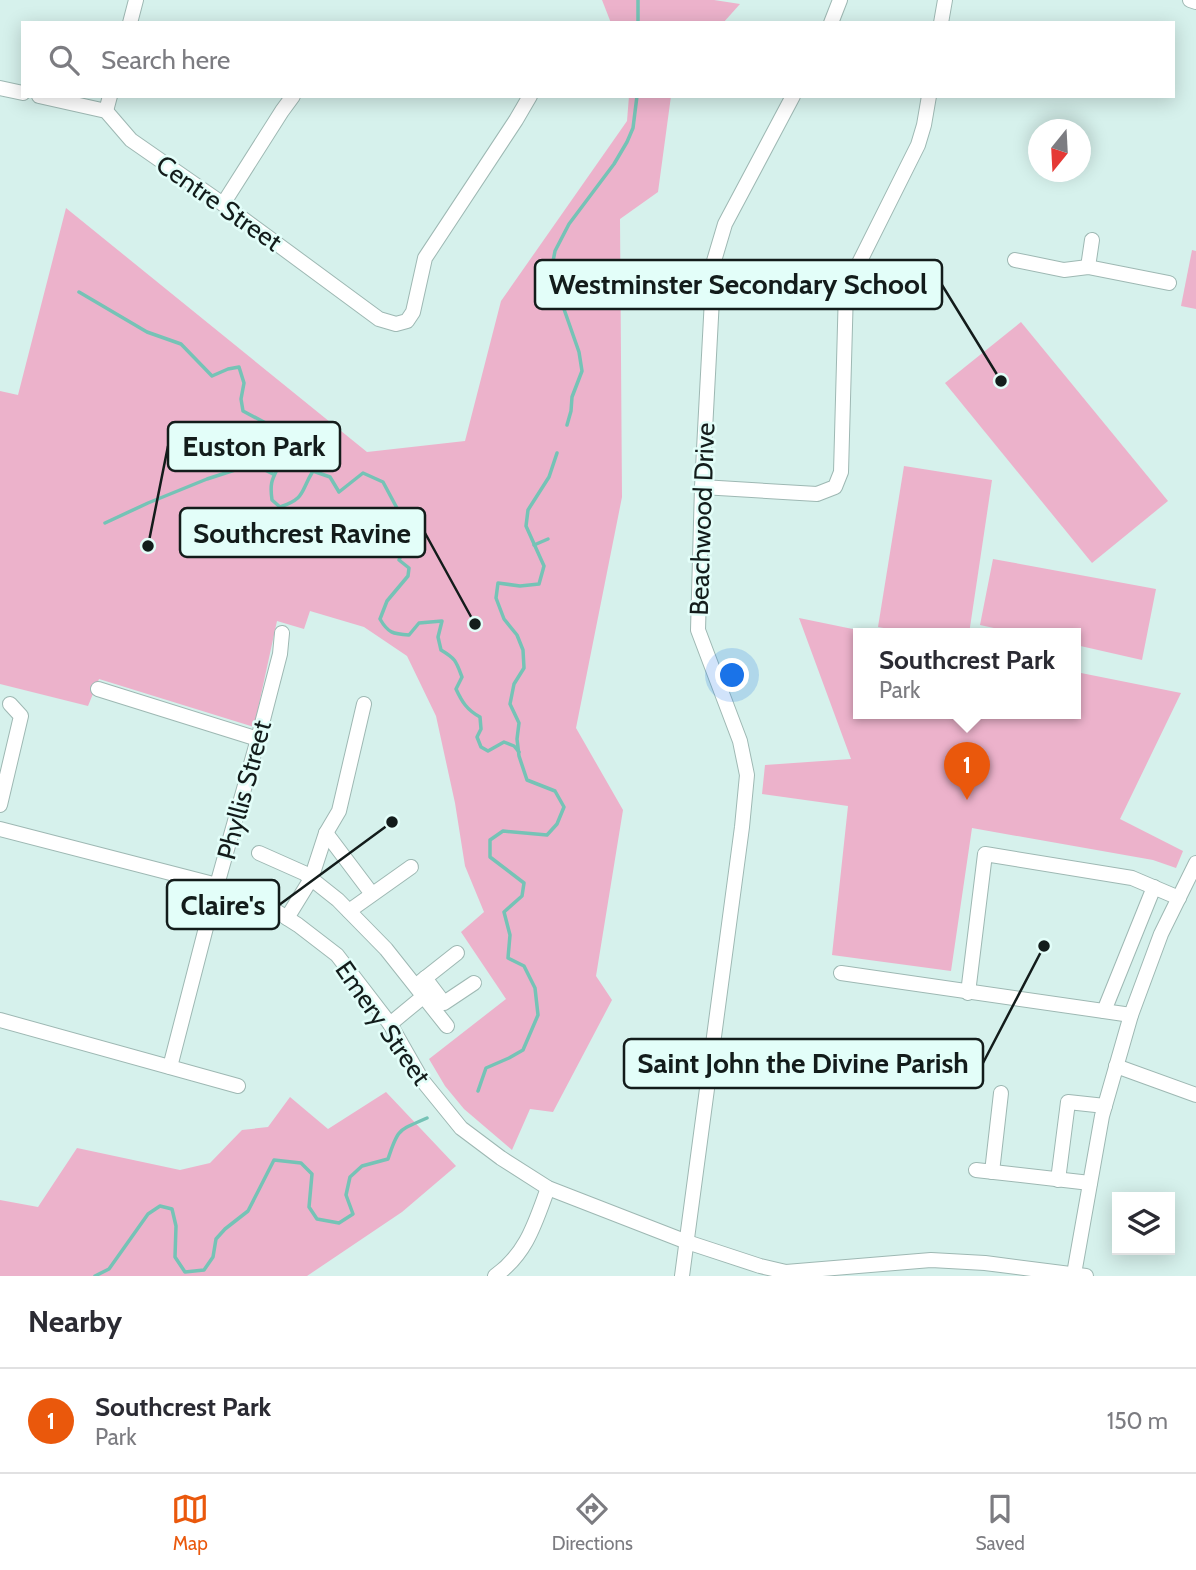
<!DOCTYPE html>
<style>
body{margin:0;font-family:Cabin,sans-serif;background:#f2f2f3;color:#2b2b33}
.controls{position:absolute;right:21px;bottom:21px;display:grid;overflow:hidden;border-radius:0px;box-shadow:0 4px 18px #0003}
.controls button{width:63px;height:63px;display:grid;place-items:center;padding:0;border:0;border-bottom:2px solid #e1e1e2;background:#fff;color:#2b2b33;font:35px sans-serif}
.compass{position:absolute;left:1028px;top:119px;width:63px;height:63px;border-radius:50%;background:#fff;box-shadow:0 4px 18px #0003;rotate:198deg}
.you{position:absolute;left:733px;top:676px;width:24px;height:24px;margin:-18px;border:5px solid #fff;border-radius:50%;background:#1a73e8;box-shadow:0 0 0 10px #1a73e833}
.badge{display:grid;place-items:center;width:46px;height:46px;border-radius:50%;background:#ea580c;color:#fff;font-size:23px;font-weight:700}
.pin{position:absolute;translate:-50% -58px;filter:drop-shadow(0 2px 4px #0008)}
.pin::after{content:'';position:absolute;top:37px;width:24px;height:21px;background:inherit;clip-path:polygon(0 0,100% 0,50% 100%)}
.popup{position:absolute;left:853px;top:628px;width:228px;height:91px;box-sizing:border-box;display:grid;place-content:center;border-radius:0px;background:#fff;filter:drop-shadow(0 2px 5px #0005);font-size:23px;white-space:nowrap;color:#7c7c81}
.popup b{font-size:26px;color:#2b2b33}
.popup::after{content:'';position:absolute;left:50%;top:100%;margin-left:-14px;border:14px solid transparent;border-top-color:#fff}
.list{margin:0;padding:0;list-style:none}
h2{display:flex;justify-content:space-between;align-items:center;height:91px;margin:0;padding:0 28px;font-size:30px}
h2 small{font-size:23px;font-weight:400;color:#7c7c81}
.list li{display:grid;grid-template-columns:46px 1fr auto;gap:21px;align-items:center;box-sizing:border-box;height:105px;padding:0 28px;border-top:2px solid #e1e1e2}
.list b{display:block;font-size:26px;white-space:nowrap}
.list p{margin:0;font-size:23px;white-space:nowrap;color:#7c7c81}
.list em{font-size:23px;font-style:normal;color:#7c7c81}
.icon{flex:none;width:38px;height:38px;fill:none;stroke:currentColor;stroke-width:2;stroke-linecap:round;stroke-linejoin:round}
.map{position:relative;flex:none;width:1196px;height:1276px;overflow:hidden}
.search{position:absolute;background:#fff;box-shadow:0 4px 18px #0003;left:21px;right:21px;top:21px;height:77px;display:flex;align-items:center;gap:18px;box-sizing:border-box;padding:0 24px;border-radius:0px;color:#7c7c81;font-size:26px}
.sheet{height:196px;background:#fff}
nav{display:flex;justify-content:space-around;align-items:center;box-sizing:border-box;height:98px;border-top:2px solid #e1e1e2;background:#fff;font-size:19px;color:#7c7c81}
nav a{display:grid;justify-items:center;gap:4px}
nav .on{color:#ea580c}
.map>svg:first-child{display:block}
</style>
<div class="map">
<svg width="1196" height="1276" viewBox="0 0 1196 1276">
<rect width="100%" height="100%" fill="#d6f1ec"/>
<g fill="#ecb2cb">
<polygon points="602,0 714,0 740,4 723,23 611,23"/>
<polygon points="629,96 671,96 658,192 620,219 622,497 576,728 623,810 596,976 612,1000 553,1112 530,1109 512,1150 464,1109 445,1086 429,1059 506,999 461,932 484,912 465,866 455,803 436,716 407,656 364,627 310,611 304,629 277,621 254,727 99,679 88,706 0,684 0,391 18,395 66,208 367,452 465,441 501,301 627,121"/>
<polygon points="1192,250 1196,251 1196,309 1181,306"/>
<polygon points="1021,322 1168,501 1092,563 945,383"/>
<polygon points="904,466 992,480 969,634 916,634 878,627"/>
<polygon points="993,559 1156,589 1142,660 1076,645 1076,634 1021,634 980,625"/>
<polygon points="799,618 877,634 858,634 858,714 1076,714 1076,672 1181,693 1120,819 1183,851 1176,868 1153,860 972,828 951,971 832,955 848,806 762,794 765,765 851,759"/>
<polygon points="386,1092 456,1166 402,1212 307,1276 0,1276 0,1200 38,1207 77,1148 180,1170 210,1163 242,1130 268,1127 290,1097 328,1129"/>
</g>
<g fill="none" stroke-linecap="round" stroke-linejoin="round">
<g stroke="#75c3b6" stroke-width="3.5">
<polyline points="638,23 638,0"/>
<path d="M79,292L147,332L181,344L212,376L228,369L239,367L244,383L241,399L243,411L275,428L285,444C284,449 283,456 281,461C274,478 269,479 272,500L280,507C306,498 300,492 313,471L330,477L339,492L363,473L383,482L398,510L419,514L424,522L416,536L407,542L399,560L409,568L408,576L387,601L380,619C388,633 393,634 409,635L419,623L442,621L438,637L441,650C456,659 456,661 462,677L456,689C462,702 467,710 480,717L481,729L477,737L481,747L488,751L504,742L514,746L519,752"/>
<polyline points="567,425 571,411 572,397 582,371 579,352 551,272 555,251 569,224 614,164 627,142 633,128 637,96"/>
<polyline points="105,523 148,503 207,479 238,469 263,469 273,474"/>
<polyline points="534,545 548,539"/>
<polyline points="478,1091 486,1068 509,1058 523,1050 538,1015 535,988 524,966 508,958 510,935 504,912 522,896 524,883 490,857 490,840 503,831 547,835 557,824 564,807 555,791 527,780 519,756 517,739 519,723 510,704 514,684 524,668 523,650 517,635 504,619 496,598 498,583 520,586 539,584 544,566 526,526 528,510 549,477 557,453"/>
<path d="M95,1276L109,1269L148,1214L160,1206L172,1209L176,1226L175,1257L185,1272L204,1270L213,1257L216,1239L225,1229L248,1211L274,1160L301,1163L312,1174L309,1207L317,1219L339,1223L353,1214L346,1195L350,1177L362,1166L388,1159C398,1128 398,1131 427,1118"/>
</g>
<g stroke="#9eb8b3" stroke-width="16">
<g id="minor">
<polyline points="1190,0 1196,2"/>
<polyline points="130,23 136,0"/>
<polyline points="831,23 840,0"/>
<polyline points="941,23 945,0"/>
<polyline points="0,88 23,93"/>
<polyline points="39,96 106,111 131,140 223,204 379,319 396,324 407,321 413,312 425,258 516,120 530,96"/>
<polyline points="106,111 110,96"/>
<polyline points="223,204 282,111 293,96"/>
<polyline points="1015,260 1064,270 1088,267 1169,283"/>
<polyline points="1088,267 1092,240"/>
<polyline points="702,487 817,494 835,487 841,472 846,289 918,145 924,125 929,96"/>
<polyline points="98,689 258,739"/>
<polyline points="0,805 21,716 10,704"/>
<polyline points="0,829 217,885 268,906 298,925 337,955 390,1024 422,1080 461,1128 501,1158 548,1188 687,1242 760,1266 786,1272 931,1260 985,1263 1086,1276"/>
<polyline points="326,833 372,894"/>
<polyline points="259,853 304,873 338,900 386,949 447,1026"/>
<polyline points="349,911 411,867"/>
<polyline points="287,918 311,879 326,833 339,811 364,704"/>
<polyline points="841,973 1131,1015"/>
<polyline points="425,978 444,1003 474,983"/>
<polyline points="419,983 457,953"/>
<polyline points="968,993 985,854 1132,878 1179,898"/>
<polyline points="1104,1011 1154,887"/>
<polyline points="0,1020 238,1086"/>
<polyline points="390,1024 424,996"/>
<polyline points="1116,1066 1196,1095"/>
<polyline points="170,1067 217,885 258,739 280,654 282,633"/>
<polyline points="976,1170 1090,1183"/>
<polyline points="992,1172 1001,1093"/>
<polyline points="1058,1180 1068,1102 1105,1106"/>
<polyline points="1074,1274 1102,1116 1131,1015 1161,934 1196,863"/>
<path d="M495,1276C527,1253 535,1223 548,1188"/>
<polyline points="682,1276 742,827 747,775 740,741 698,630 702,487 714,261 725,224 793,96"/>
</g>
</g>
<use href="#minor" stroke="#fff" stroke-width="14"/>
</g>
<g text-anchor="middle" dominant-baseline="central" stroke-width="5" stroke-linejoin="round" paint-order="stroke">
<g font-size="26" fill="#131c1b" stroke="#e3fef9">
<text transform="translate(219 203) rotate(35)">Centre Street</text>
<text transform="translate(702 519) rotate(-88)">Beachwood Drive</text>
<text transform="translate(244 790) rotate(-75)">Phyllis Street</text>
<text transform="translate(383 1023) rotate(55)">Emery Street</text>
</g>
</g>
<path fill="none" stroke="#131c1b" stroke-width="2.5" d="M1001 381L942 285M148 546L168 446M475 624L425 533M392 822L279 905M1044 946L983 1063"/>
<g fill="#131c1b" stroke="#e3fef9" stroke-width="2.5">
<circle cx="1001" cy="381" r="7"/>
<circle cx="148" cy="546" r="7"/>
<circle cx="475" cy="624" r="7"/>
<circle cx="392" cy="822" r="7"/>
<circle cx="1044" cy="946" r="7"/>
</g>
<g fill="#e3fef9" stroke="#131c1b" stroke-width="2.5">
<rect x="535" y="260" width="407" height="49" rx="7"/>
<rect x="168" y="422" width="172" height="49" rx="7"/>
<rect x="180" y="508" width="245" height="49" rx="7"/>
<rect x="167" y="880" width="112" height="49" rx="7"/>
<rect x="624" y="1039" width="359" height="49" rx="7"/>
</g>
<g font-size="28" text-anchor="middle" font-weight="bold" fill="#131c1b">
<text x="738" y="294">Westminster Secondary School</text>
<text x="254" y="456">Euston Park</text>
<text x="302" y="543">Southcrest Ravine</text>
<text x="223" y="915">Claire's</text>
<text x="803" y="1073">Saint John the Divine Parish</text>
</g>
</svg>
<div class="controls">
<button><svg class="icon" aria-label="layers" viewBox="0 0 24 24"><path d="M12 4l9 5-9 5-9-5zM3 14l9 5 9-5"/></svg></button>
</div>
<svg class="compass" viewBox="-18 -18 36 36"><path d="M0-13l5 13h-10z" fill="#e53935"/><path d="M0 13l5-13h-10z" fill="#7c7c81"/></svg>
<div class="you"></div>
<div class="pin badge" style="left:967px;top:800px">1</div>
<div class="popup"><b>Southcrest Park</b>Park</div>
<div class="search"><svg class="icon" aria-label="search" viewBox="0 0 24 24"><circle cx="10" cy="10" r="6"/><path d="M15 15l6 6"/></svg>Search here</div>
</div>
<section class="sheet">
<h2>Nearby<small></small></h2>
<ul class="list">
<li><span class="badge">1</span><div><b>Southcrest Park</b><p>Park</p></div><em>150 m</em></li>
</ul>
</section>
<nav>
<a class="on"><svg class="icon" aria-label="map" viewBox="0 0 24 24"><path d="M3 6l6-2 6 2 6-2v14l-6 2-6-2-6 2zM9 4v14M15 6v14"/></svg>Map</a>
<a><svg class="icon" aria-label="directions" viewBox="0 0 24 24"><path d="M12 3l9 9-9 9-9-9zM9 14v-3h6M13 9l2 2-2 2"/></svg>Directions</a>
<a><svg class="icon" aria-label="saved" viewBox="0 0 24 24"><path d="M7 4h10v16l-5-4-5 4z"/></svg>Saved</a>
</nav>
